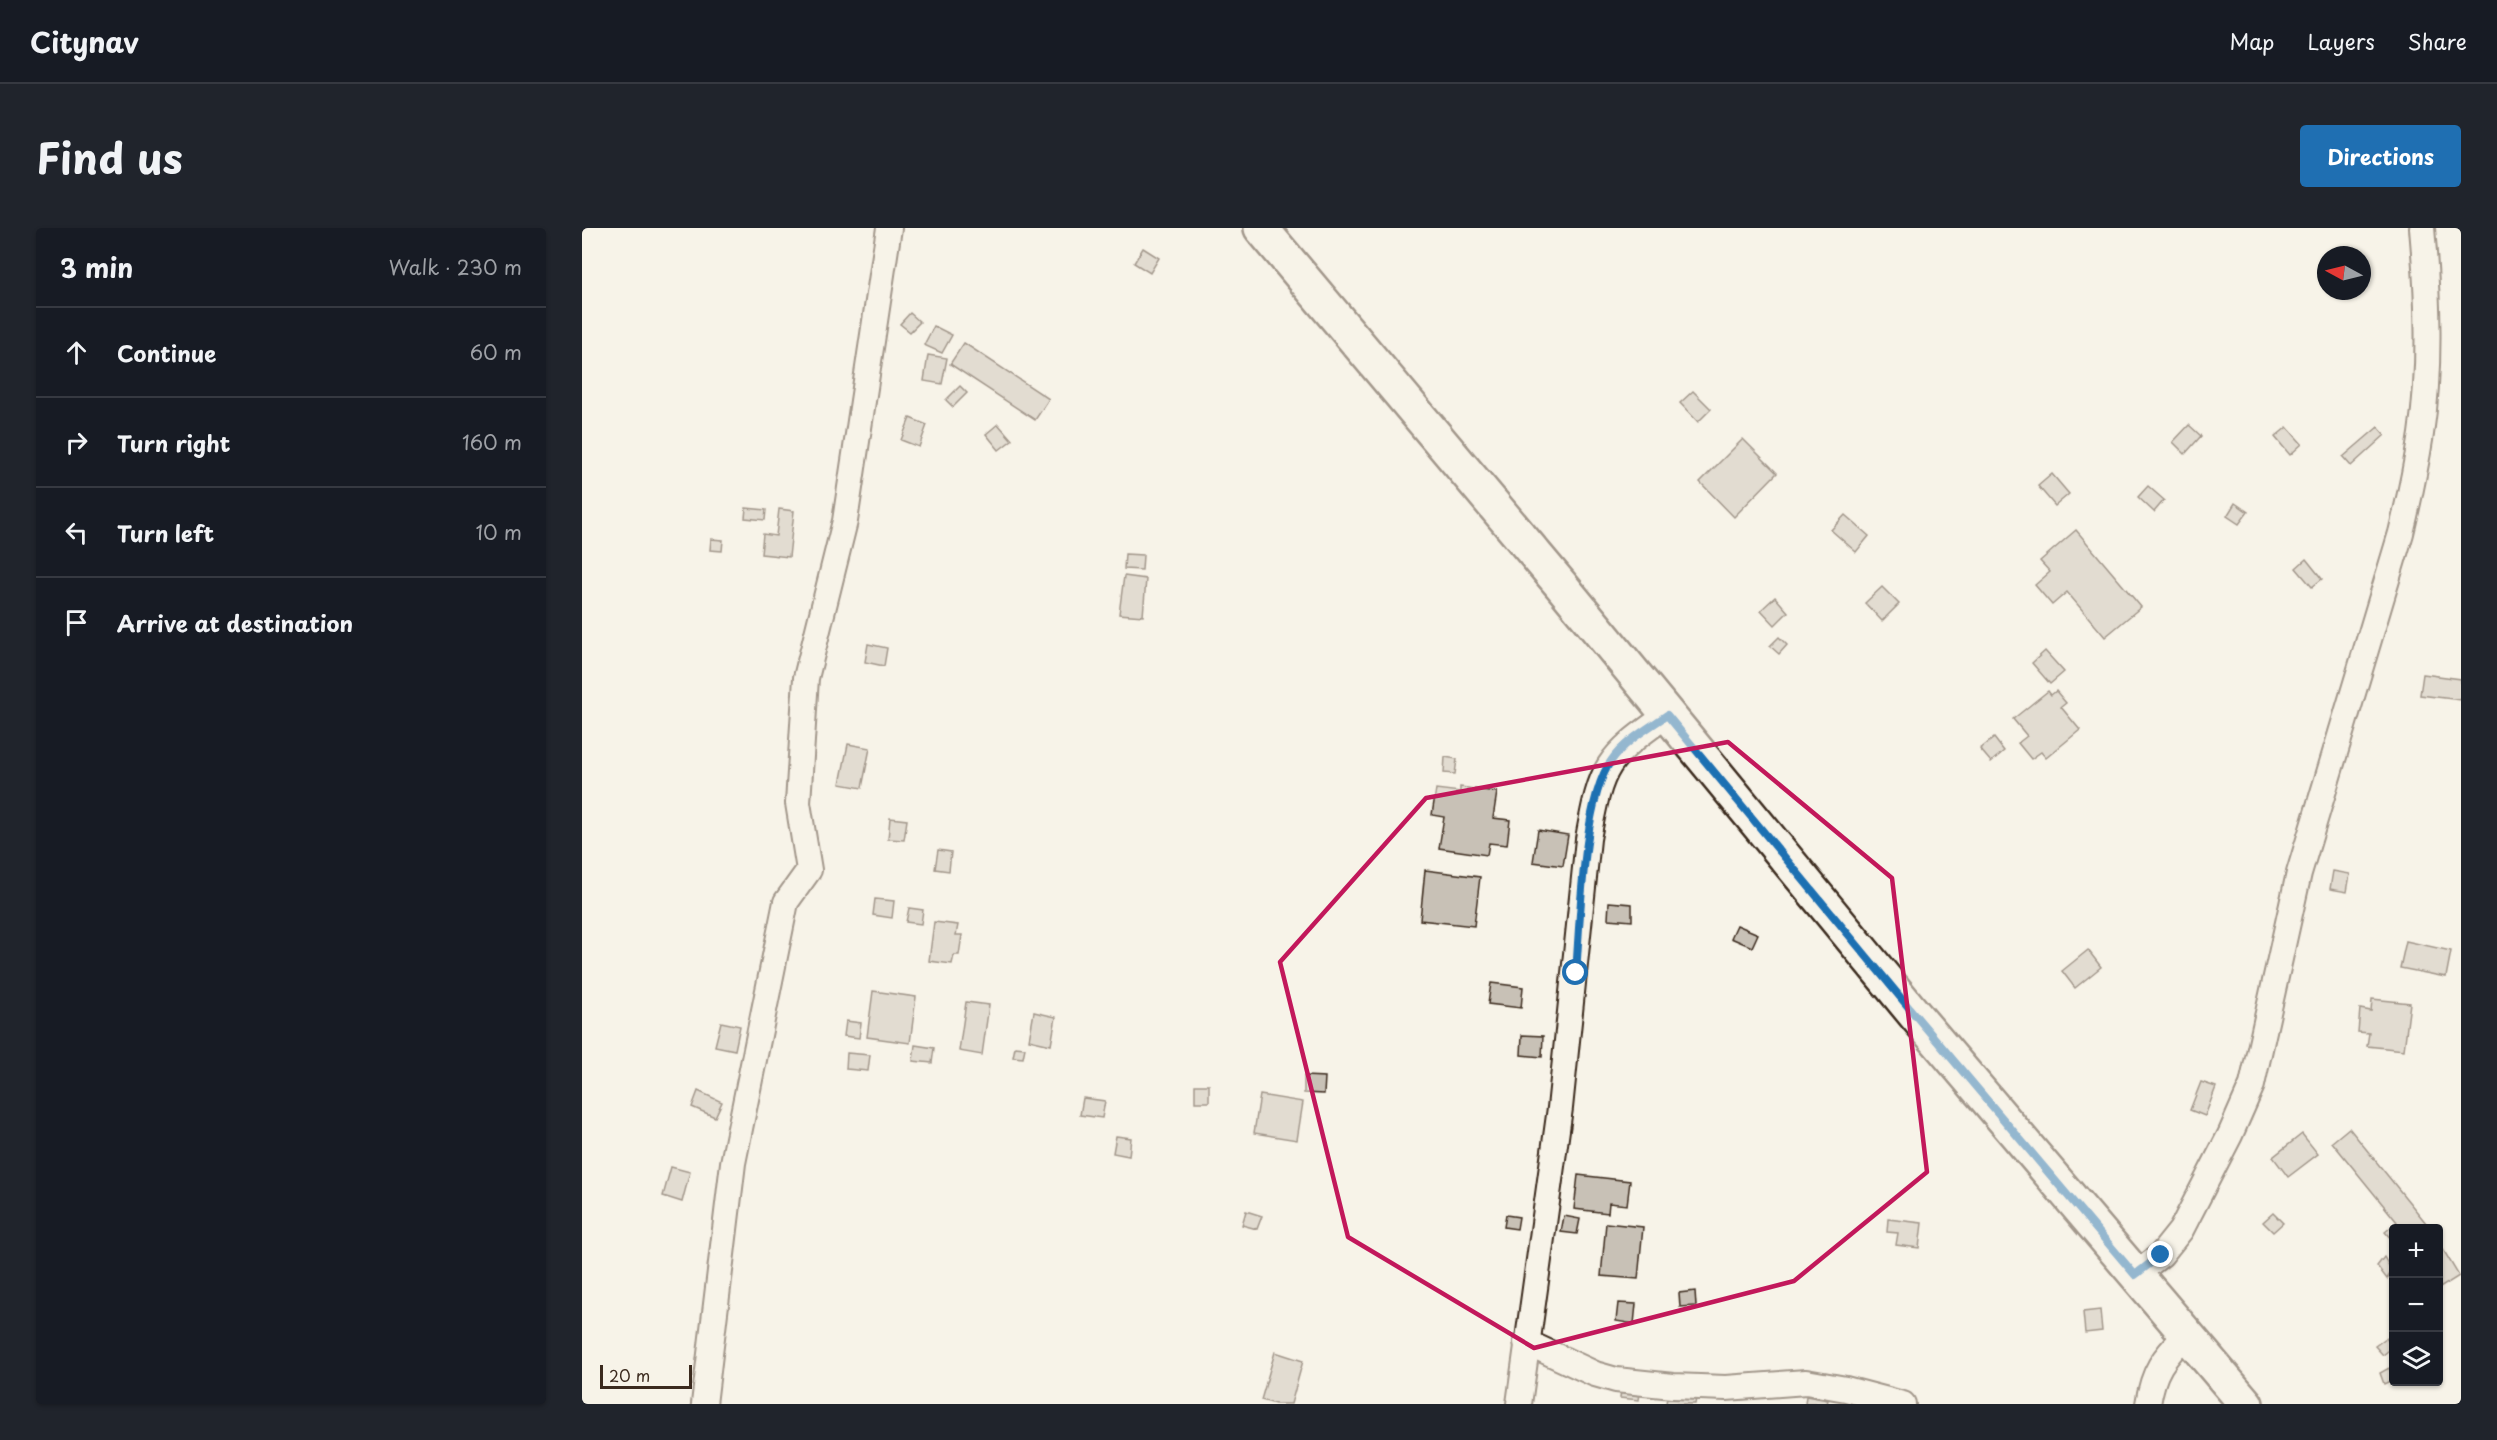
<!DOCTYPE html>
<meta charset="utf-8">
<style>
body{margin:0;font-family:"Playpen Sans",sans-serif;background:#20242c;color:#f1f3f6}
.controls{position:absolute;right:18px;bottom:18px;display:grid;overflow:hidden;border-radius:6px;box-shadow:0 2px 4px #0004}
.controls button{width:54px;height:54px;display:grid;place-items:center;padding:0;border:0;border-bottom:2px solid #363941;background:#171b24;color:#f1f3f6;font:30px sans-serif}
.compass{position:absolute;left:1735px;top:18px;width:54px;height:54px;border-radius:50%;background:#171b24;box-shadow:0 2px 4px #0004;rotate:277deg}
.scale{position:absolute;left:18px;bottom:15px;width:92px;box-sizing:border-box;padding-left:6px;border:3px solid #3b2a1e;border-top:0;font-size:16px;line-height:21px;white-space:nowrap;color:#3b2a1e;-webkit-text-stroke:4px #f7f3e8;paint-order:stroke}
.stop{position:absolute;width:18px;height:18px;margin:-14px;border:4px solid #1f6fb2;border-radius:50%;background:#fff}
.stop.end{background:#1f6fb2;border-color:#fff;box-shadow:0 2px 6px #0008}
.list{margin:0;padding:0;list-style:none}
h2{display:flex;justify-content:space-between;align-items:center;height:78px;margin:0;padding:0 24px;font-size:26px}
h2 small{font-size:20px;font-weight:400;color:#9ea1a6}
.list li{display:grid;grid-template-columns:39px 1fr auto;gap:18px;align-items:center;box-sizing:border-box;height:90px;padding:0 24px;border-top:2px solid #363941}
.list b{display:block;font-size:22px;white-space:nowrap}
.list em{font-size:20px;font-style:normal;color:#9ea1a6}
.icon{flex:none;width:33px;height:33px;fill:none;stroke:currentColor;stroke-width:2;stroke-linecap:round;stroke-linejoin:round}
.map{position:relative;flex:none;width:1879px;height:1176px;overflow:hidden;border-radius:6px}
header{display:flex;align-items:center;gap:36px;box-sizing:border-box;height:84px;padding:0 30px;background:#171b24;border-bottom:2px solid #363941}
header strong{font-size:28px}
nav{display:flex;gap:33px;margin-inline-start:auto;font-size:21px}
.intro{display:flex;align-items:center;justify-content:space-between;box-sizing:border-box;height:144px;padding:0 36px}
h1{margin:0;font-size:42px}
.button{padding:15px 27px;border-radius:6px;background:#1f6fb2;color:#fff;font-size:21px;font-weight:700}
main{display:flex;gap:36px;padding:0 36px}
aside{flex:1;background:#171b24;border-radius:6px;box-shadow:0 2px 4px #0004}
.map>svg:first-child{display:block}
</style>
<header>
<strong>Citynav</strong>
<nav><a>Map</a><a>Layers</a><a>Share</a></nav>
</header>
<div class="intro"><h1>Find us</h1><a class="button">Directions</a></div>
<main>
<aside>
<h2>3 min<small>Walk · 230 m</small></h2>
<ul class="list">
<li><svg class="icon" aria-label="ahead" viewBox="0 0 24 24"><path d="M12 20V5M6 11l6-6 6 6"/></svg><div><b>Continue</b></div><em>60 m</em></li>
<li><svg class="icon" aria-label="right" viewBox="0 0 24 24"><path d="M7 20v-9h11M14 6l5 5-5 5"/></svg><div><b>Turn right</b></div><em>160 m</em></li>
<li><svg class="icon" aria-label="left" viewBox="0 0 24 24"><path d="M17 20v-9H6M10 6l-5 5 5 5"/></svg><div><b>Turn left</b></div><em>10 m</em></li>
<li><svg class="icon" aria-label="arrive" viewBox="0 0 24 24"><path d="M6 21V4h12l-3 4 3 4H6"/></svg><div><b>Arrive at destination</b></div></li>
</ul>
</aside>
<div class="map">
<svg width="1879" height="1176" viewBox="0 0 1879 1176">
<rect width="100%" height="100%" fill="#f7f3e8"/>
<filter id="ink" filterUnits="userSpaceOnUse"><feTurbulence type="fractalNoise" baseFrequency=".0167" numOctaves="2"/><feDisplacementMap in="SourceGraphic" scale="12" xChannelSelector="R" yChannelSelector="G"/><feConvolveMatrix kernelMatrix="1 2 1 2 8 2 1 2 1" color-interpolation-filters="sRGB"/></filter>
<g filter="url(#ink)">
<g fill="#c8c1b6" stroke="#3b2a1e" stroke-width="1.5">
<polygon points="561,20 577,30 568,45 552,35"/>
<polygon points="328,85 338,94 328,104 318,96"/>
<polygon points="352,98 370,107 360,125 342,117"/>
<polygon points="382,115 467,171 453,192 368,136"/>
<polygon points="346,127 365,130 360,156 342,153"/>
<polygon points="378,158 385,165 371,179 364,172"/>
<polygon points="1111,163 1129,181 1116,194 1098,175"/>
<polygon points="328,190 345,197 337,219 319,212"/>
<polygon points="416,196 430,212 417,222 404,206"/>
<polygon points="1607,197 1619,208 1603,226 1591,214"/>
<polygon points="1705,199 1720,216 1708,227 1693,209"/>
<polygon points="1796,199 1803,207 1769,238 1761,229"/>
<polygon points="1161,211 1195,245 1152,289 1118,254"/>
<polygon points="1470,246 1487,266 1473,278 1456,258"/>
<polygon points="1566,258 1582,272 1572,284 1556,269"/>
<polygon points="1653,275 1666,284 1657,296 1645,288"/>
<polygon points="164,280 184,282 183,292 163,290"/>
<polygon points="197,281 212,283 207,329 179,326 181,306 194,308"/>
<polygon points="1263,287 1287,308 1274,324 1249,302"/>
<polygon points="1494,302 1559,379 1523,409 1485,364 1470,377 1453,357 1468,344 1458,333"/>
<polygon points="129,311 141,312 140,323 128,322"/>
<polygon points="543,326 561,327 560,342 542,341"/>
<polygon points="1724,331 1740,351 1730,359 1714,340"/>
<polygon points="542,348 564,351 561,388 537,386"/>
<polygon points="1300,359 1317,376 1300,393 1283,375"/>
<polygon points="1193,369 1206,384 1193,397 1179,382"/>
<polygon points="1197,409 1205,417 1197,426 1188,418"/>
<polygon points="286,416 305,420 302,438 283,434"/>
<polygon points="1463,423 1482,444 1468,456 1450,435"/>
<polygon points="1841,446 1879,451 1879,472 1838,467"/>
<polygon points="1466,463 1469,467 1474,463 1484,475 1479,479 1498,502 1464,530 1459,524 1449,531 1436,515 1445,508 1431,491"/>
<polygon points="1412,510 1422,523 1409,534 1398,521"/>
<polygon points="266,516 288,520 280,560 258,556"/>
<polygon points="863,529 875,531 873,546 862,545"/>
<polygon points="878,559 915,564 911,590 928,592 925,617 907,615 905,627 857,620 862,589 850,587 854,561 878,564"/>
<polygon points="308,590 325,592 322,612 306,611"/>
<polygon points="956,602 986,607 981,638 951,634"/>
<polygon points="356,622 369,624 367,643 353,641"/>
<polygon points="843,642 898,649 892,698 838,692"/>
<polygon points="1751,643 1768,646 1765,664 1748,661"/>
<polygon points="293,671 312,673 310,690 291,687"/>
<polygon points="1027,674 1050,676 1050,693 1026,691"/>
<polygon points="327,680 341,682 339,696 324,694"/>
<polygon points="352,694 376,697 374,707 380,707 377,727 372,727 370,736 347,733"/>
<polygon points="1155,697 1176,706 1170,719 1149,710"/>
<polygon points="1824,713 1869,723 1864,749 1818,740"/>
<polygon points="1506,722 1519,739 1493,760 1480,743"/>
<polygon points="909,755 941,759 939,780 906,776"/>
<polygon points="291,763 334,769 328,815 285,809"/>
<polygon points="1790,771 1828,775 1822,822 1785,818 1787,805 1776,804 1778,781 1789,783"/>
<polygon points="384,774 407,777 400,827 377,823"/>
<polygon points="452,784 474,789 469,817 447,812"/>
<polygon points="264,793 279,795 277,810 262,808"/>
<polygon points="139,794 158,798 153,822 133,818"/>
<polygon points="940,807 961,808 960,829 939,827"/>
<polygon points="333,817 352,820 350,835 331,833"/>
<polygon points="433,819 443,820 441,830 431,829"/>
<polygon points="265,825 288,827 286,843 264,841"/>
<polygon points="722,848 743,849 742,866 722,865"/>
<polygon points="1619,854 1634,859 1623,888 1608,882"/>
<rect x="613" y="857" width="14" height="17"/>
<polygon points="116,863 140,874 133,889 110,879"/>
<polygon points="678,867 721,874 715,912 672,905"/>
<polygon points="501,870 523,873 520,890 498,887"/>
<polygon points="1767,900 1844,995 1838,1000 1812,1000 1812,1014 1803,1004 1815,994 1750,914"/>
<polygon points="1720,906 1736,926 1706,949 1691,929"/>
<polygon points="534,908 549,910 547,928 531,925"/>
<polygon points="89,939 108,944 100,974 81,968"/>
<polygon points="996,947 1048,953 1045,977 1027,975 1026,985 992,981"/>
<polygon points="664,983 680,988 675,1001 660,997"/>
<polygon points="1691,985 1701,995 1691,1004 1681,994"/>
<polygon points="924,987 937,989 935,1001 922,999"/>
<polygon points="982,988 998,991 995,1006 979,1004"/>
<polygon points="1306,991 1340,995 1337,1020 1314,1017 1316,1005 1305,1004"/>
<polygon points="1024,995 1061,999 1056,1051 1019,1048"/>
<polygon points="1859,1018 1877,1048 1858,1060 1856,1019"/>
<polygon points="1802,1029 1810,1043 1805,1051 1795,1038"/>
<polygon points="1113,1063 1114,1078 1098,1079 1097,1065"/>
<polygon points="1036,1075 1054,1076 1052,1096 1034,1093"/>
<polygon points="1518,1082 1520,1103 1503,1105 1501,1084"/>
<polygon points="1804,1110 1811,1119 1801,1127 1793,1118"/>
<polygon points="693,1124 721,1133 709,1176 693,1176 679,1172"/>
<polygon points="1807,1140 1812,1151 1802,1156 1798,1145"/>
<polygon points="1040,1156 1059,1158 1057,1172 1038,1170"/>
<polygon points="1086,1161 1115,1165 1113,1176 1084,1176"/>
<polygon points="1224,1168 1246,1172 1245,1176 1223,1176"/>
</g>
<g fill="none" stroke-linecap="round" stroke-linejoin="round">
<g stroke="#3b2a1e" stroke-width="28">
<g id="street">
<path d="M1553,1047L1579,1027L1599,1002L1648,907L1670,857L1717,645L1819,305C1827,272 1834,239 1839,206C1849,138 1846,68 1840,0"/>
<polyline points="944,1114 1013,1146 1034,1152 1091,1158 1144,1160 1224,1154 1264,1161 1321,1176"/>
<polyline points="122,1176 151,935 204,674 227,642 216,575 224,450 263,293 307,0"/>
<path d="M937,1176L978,880L1006,611C1019,537 1024,530 1085,487"/>
<path d="M1566,1176C1571,1143 1581,1130 1604,1107"/>
</g>
</g>
<g stroke="#3b2a1e" stroke-width="38">
<polyline id="secondary" points="679,0 979,357 1333,787 1664,1176"/>
</g>
<use href="#street" stroke="#f7f3e8" stroke-width="24"/>
<use href="#secondary" stroke="#f7f3e8" stroke-width="33"/>
</g>
</g>
<g fill="none" stroke-linecap="round" stroke-linejoin="round" filter="url(#ink)">
<path stroke="#1f6fb2" stroke-width="8" d="M994,745C998,695 1001,571 1029,533C1043,513 1065,501 1085,487L1333,787L1553,1047L1579,1027"/>
</g>
<path d="M0 0H1879V1176H0ZM1146,514L1310,650L1345,944L1212,1053L952,1120L766,1009L698,734L844,570Z" fill="#f7f3e8" fill-opacity=".55" fill-rule="evenodd"/>
<path fill="none" stroke="#c2185b" stroke-width="4.5" stroke-linejoin="round" d="M1146,514L1310,650L1345,944L1212,1053L952,1120L766,1009L698,734L844,570Z"/>
</svg>
<div class="controls">
<button>+</button>
<button>−</button>
<button><svg class="icon" aria-label="layers" viewBox="0 0 24 24"><path d="M12 4l9 5-9 5-9-5zM3 14l9 5 9-5"/></svg></button>
</div>
<svg class="compass" viewBox="-18 -18 36 36"><path d="M0-13l5 13h-10z" fill="#e53935"/><path d="M0 13l5-13h-10z" fill="#9ea1a6"/></svg>
<div class="scale">20 m</div>
<div class="stop" style="left:994px;top:745px"></div>
<div class="stop end" style="left:1579px;top:1027px"></div>
</div>
</main>
